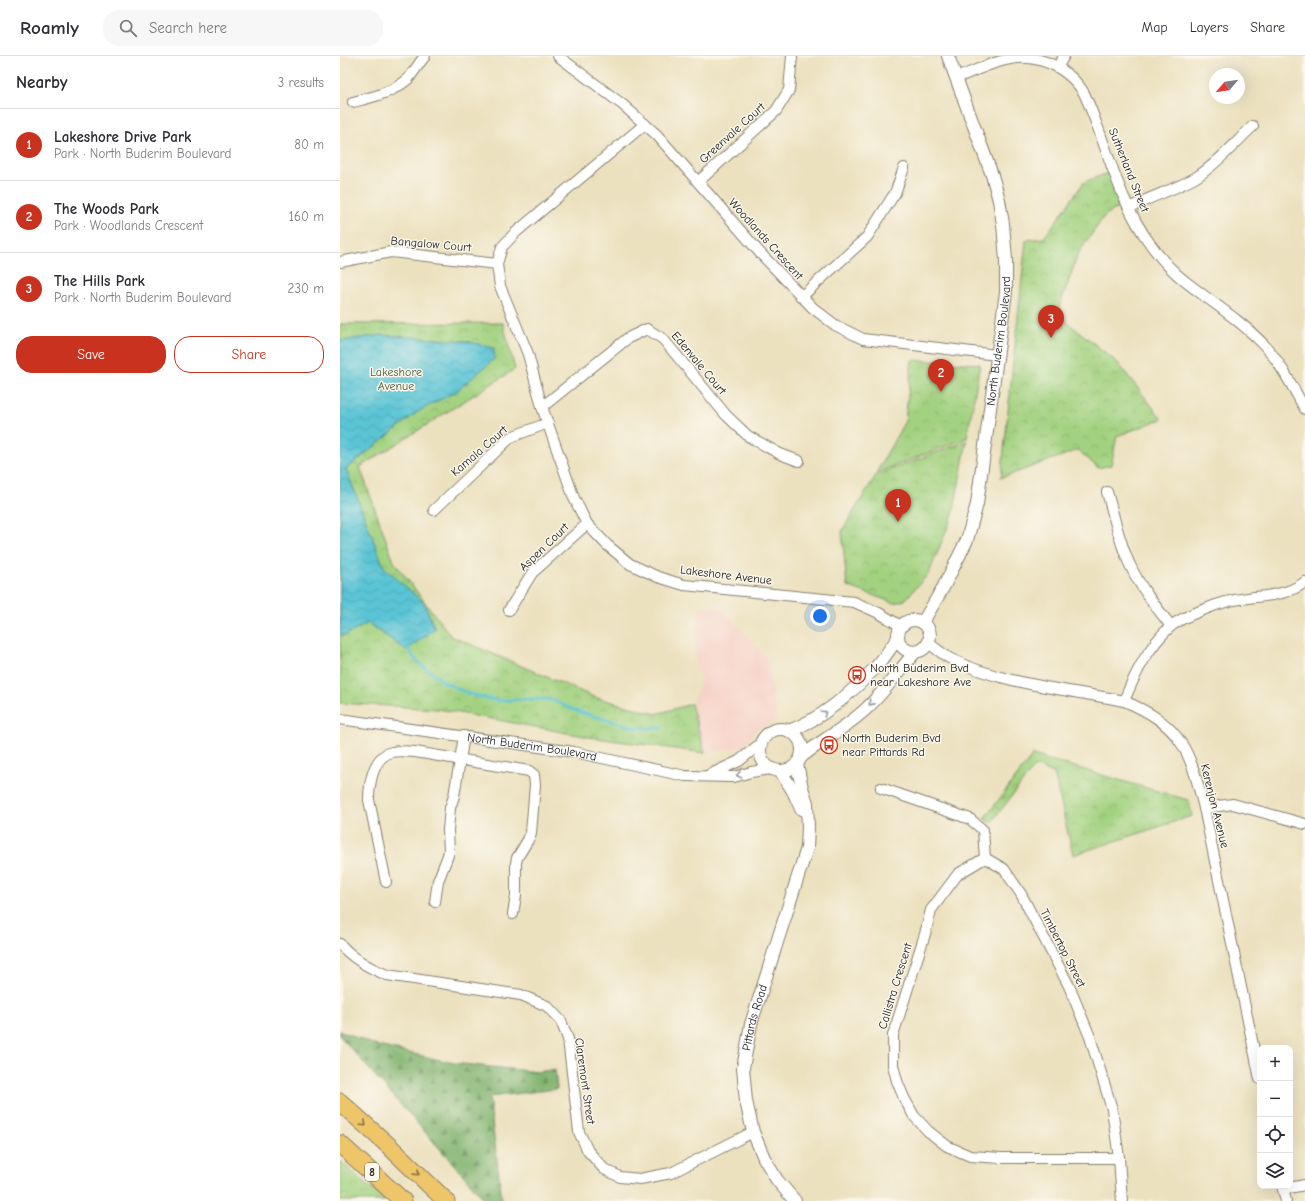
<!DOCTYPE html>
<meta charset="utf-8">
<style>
body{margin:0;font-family:"Comic Neue",sans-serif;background:#f7f7f7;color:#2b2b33}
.controls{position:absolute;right:12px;bottom:12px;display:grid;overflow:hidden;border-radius:8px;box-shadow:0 4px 16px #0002}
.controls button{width:36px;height:36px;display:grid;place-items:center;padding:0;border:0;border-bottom:1px solid #e1e1e2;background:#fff;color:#2b2b33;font:20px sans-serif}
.compass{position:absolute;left:869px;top:12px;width:36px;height:36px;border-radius:50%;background:#fff;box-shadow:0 4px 16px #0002;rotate:241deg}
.you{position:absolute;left:480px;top:560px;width:14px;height:14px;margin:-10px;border:3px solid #fff;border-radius:50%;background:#1a73e8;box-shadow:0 0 0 6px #1a73e833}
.badge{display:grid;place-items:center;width:26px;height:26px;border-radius:50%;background:#c8321e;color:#fff;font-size:13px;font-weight:700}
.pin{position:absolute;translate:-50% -33px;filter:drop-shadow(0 1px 2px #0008)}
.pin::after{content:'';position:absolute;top:21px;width:14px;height:12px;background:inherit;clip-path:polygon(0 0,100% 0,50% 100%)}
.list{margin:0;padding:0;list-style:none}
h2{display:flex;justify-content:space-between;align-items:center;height:52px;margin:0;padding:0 16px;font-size:17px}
h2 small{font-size:13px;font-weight:400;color:#7c7c81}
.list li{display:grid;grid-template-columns:26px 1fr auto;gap:12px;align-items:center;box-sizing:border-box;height:72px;padding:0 16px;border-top:1px solid #e1e1e2}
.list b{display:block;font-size:15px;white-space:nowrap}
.list p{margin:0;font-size:13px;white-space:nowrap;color:#7c7c81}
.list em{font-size:13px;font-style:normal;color:#7c7c81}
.actions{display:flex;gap:8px;padding:12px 16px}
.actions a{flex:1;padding:9px 0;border:1px solid #c8321e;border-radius:16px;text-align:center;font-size:14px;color:#c8321e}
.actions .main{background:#c8321e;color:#fff}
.icon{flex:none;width:22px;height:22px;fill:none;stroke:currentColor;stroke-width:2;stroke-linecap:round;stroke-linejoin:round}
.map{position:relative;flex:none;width:965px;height:1145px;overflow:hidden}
header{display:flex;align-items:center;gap:24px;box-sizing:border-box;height:56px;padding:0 20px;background:#fff;border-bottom:1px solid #e1e1e2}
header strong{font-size:19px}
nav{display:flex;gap:22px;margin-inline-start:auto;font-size:14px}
.search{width:280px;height:36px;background:#f7f7f7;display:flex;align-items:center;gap:10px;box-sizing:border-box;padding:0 14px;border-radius:16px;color:#7c7c81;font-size:15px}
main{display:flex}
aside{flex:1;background:#fff}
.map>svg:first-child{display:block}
</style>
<header>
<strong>Roamly</strong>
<div class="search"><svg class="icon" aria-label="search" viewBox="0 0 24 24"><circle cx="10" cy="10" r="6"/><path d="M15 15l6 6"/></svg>Search here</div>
<nav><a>Map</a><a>Layers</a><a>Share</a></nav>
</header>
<main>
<aside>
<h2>Nearby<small>3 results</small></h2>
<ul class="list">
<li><span class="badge">1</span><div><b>Lakeshore Drive Park</b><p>Park · North Buderim Boulevard</p></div><em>80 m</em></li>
<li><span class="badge">2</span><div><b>The Woods Park</b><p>Park · Woodlands Crescent</p></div><em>160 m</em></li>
<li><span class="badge">3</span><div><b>The Hills Park</b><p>Park · North Buderim Boulevard</p></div><em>230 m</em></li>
</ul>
<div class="actions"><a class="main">Save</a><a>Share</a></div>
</aside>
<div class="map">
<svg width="965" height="1145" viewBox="0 0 965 1145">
<defs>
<pattern id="forest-firs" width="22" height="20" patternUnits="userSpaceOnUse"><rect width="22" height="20" fill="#81b36e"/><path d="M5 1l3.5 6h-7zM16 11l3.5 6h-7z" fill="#69915a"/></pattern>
<pattern id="park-crowns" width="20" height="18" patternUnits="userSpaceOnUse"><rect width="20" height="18" fill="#a2d17f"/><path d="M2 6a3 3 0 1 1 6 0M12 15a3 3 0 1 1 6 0" fill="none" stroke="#8bb36d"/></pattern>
<pattern id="water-waves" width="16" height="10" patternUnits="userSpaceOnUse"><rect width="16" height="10" fill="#5ac4d5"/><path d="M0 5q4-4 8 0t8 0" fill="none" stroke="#4ea8b6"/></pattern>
</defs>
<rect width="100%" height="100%" fill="#fbf7ec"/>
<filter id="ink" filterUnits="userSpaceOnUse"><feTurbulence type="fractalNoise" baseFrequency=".025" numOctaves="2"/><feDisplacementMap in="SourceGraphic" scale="8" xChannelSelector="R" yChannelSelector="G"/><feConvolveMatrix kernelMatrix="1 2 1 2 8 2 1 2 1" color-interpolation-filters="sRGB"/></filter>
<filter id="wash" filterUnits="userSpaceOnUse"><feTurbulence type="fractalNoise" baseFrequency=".012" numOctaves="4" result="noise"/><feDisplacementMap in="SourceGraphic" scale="16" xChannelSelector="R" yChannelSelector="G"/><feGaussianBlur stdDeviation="0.9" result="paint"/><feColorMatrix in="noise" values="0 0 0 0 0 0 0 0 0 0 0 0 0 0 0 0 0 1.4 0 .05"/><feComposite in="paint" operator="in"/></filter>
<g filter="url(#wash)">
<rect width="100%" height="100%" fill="#ece1bf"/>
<polygon fill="#f6d1c6" points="359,552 381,552 427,602 436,665 416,673 403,691 365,697 351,648 361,626 355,603"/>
<polygon fill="url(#forest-firs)" stroke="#4e6845" points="0,975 38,990 114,1007 198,1016 215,1013 217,1033 149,1041 162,1143 164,1145 146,1145 0,980"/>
<g fill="url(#park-crowns)" stroke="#5f764e">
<polygon points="770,116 782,150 765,159 738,198 717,258 777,306 822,363 777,380 771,409 758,412 738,394 661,422 686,184 704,182 744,126"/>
<polygon points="163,267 175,313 20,411 54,506 111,580 254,641 316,658 351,648 365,697 249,681 98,653 0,647 0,268"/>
<polygon points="572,304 640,308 627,382 536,417 565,365"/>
<polygon points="627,385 613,458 589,517 565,544 554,547 507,530 502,475 536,419"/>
<polygon points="693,699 848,744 852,760 733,799 714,717 695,710 651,767 644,763"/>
<polygon points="0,1105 45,1145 0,1145"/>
</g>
<polygon fill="url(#water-waves)" stroke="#3b7078" points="41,279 126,285 154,292 154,303 117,335 79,355 6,413 44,511 84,547 95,573 66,594 28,567 6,579 0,579 0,285"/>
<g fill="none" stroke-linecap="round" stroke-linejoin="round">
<polyline stroke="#5ac4d5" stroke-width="3" points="66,589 74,602 84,611 106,627 129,638 158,645 182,643 209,643 236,655 297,672 322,672"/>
</g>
</g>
<g filter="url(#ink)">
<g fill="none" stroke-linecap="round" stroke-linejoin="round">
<g stroke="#847e6e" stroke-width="12">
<g id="minor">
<polyline points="218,0 283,49 317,79 420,197 473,252 495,269 523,283 657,299"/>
<polyline points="718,10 724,0"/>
<path d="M616,22C635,15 656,4 677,2C704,0 730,14 744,37C767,87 777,144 811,189C821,203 833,216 846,226C873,247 903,266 926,291C942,309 953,332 965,353"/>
<path d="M13,46C33,41 52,37 68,23C74,16 79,7 85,0"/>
<polyline points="305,68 175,177 162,191 157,208 160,230 188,298 202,351 234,442 247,468 267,489 290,508 318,521 344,529 514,546 539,557 561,570"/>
<polyline points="358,126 436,55 449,34 452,0"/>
<path d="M789,152C811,140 837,133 858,120C879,106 895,87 913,70"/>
<polyline points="0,206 51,196 157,208"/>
<polyline points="461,241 527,181 555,137 564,112"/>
<polyline points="202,351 288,282 307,273 323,283 386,359 408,380 440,398 459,405"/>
<path d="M767,436C774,460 779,486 790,509C800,531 816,551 831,570"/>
<polyline points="94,454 171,381 208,367"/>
<polyline points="169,554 192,517 247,468"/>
<path d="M588,587C596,592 603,599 611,603C665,629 726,633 784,645C842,669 850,695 864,752L920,1023"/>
<path d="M784,645C795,618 808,591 830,571C839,563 852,558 863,554C875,549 888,544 901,543C924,539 945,541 965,526"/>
<path id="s1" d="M0,663L234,696L345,720L394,721L411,716L431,713"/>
<polyline points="369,719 399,705 420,688"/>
<polyline points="541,732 630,763 643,774 645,802 664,813 681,838 729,930 750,981 772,1053 779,1102 782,1145"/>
<polyline points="864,752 893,748 965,768"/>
<polyline points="645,802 618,818 591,854 585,878 553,979 553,1009 557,1025 564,1042 574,1060 588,1075 607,1090 630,1100 662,1102 779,1102"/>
<path d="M46,826L29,744C29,728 33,700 52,696C60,694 67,696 75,696L189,715L194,719L195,729L191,777L188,784L177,802L176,807V840L173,858"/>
<polyline points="95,846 98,825 107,802 109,796 108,774 110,752 114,740 124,680"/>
<path d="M0,888C13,903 29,912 47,919L181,939L207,950L221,965L228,983L239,1076L248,1095L264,1113L280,1121L300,1123L331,1117L413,1076"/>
<polyline points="942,1130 946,1145"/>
<polyline points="943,1133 965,1129"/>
</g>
</g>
<g stroke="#847e6e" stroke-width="14">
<g id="tertiary">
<circle cx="574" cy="580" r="16"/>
<path id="s2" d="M583,566L604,530L627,484L637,448L666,236V204L663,168L659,144L652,119L608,0"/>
<circle cx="441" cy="694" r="21"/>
<path d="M449,675C483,662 510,638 535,612C544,603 550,592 558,582"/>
<path d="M461,701C482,684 507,671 527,652C543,637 560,614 575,596"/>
<polyline points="441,716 453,735 461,753"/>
<path id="s3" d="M455,1145L437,1124L424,1102L413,1076L406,1045L403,1012L411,968L467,792L468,771L467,747L462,732L457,708"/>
</g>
</g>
<g stroke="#847e6e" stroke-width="19">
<g id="trunk">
<polyline points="0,1046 49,1090 106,1145"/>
<polyline points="0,1088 63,1145"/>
</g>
</g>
<use href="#minor" stroke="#fff" stroke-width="10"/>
<use href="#tertiary" stroke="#fff" stroke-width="12"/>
<use href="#trunk" stroke="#eec569" stroke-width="17"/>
</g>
<defs><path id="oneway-chevron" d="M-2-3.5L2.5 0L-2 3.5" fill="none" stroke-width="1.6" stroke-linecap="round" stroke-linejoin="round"/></defs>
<g stroke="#999">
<use href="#oneway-chevron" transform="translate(531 647) rotate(132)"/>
<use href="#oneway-chevron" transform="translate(484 657) rotate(-34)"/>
<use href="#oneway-chevron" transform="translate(399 719) rotate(167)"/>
</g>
<g stroke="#857042">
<use href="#oneway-chevron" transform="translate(24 1068) rotate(42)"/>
<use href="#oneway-chevron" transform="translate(77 1117) rotate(44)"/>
</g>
</g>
<defs>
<g id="bus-ring" transform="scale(0.9)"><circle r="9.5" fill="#fbf7ec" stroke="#c8321e" stroke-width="1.5"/><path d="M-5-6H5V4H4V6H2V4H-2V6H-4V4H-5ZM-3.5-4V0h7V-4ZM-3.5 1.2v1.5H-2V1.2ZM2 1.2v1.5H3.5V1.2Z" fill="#c8321e"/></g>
</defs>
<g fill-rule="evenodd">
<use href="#bus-ring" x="517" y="619"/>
<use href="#bus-ring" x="489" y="689"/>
</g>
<g text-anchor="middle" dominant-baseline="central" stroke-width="3" stroke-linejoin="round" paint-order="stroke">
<rect fill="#fbf7ec" stroke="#5f5e5a" stroke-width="1" x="25" y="1107" width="14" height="18" rx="3"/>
<g font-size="11" font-weight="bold" fill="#1c1c1c">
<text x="32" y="1116">8</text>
</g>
<g font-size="12" fill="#1c1c1c" stroke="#fbf7ec">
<text transform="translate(392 77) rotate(-42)">Greenvale Court</text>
<text transform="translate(789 114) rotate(68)">Sutherland Street</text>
<text transform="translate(426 183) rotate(48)">Woodlands Crescent</text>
<text transform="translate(91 188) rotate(5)">Bangalow Court</text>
<text stroke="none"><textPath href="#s2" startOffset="295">North Buderim Boulevard</textPath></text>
<text transform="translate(359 307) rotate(50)">Edenvale Court</text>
<text transform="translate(139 395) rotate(-41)">Kamala Court</text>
<text transform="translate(204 491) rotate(-44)">Aspen Court</text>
<text transform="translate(386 519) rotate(7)">Lakeshore Avenue</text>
<text stroke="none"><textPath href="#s1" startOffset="194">North Buderim Boulevard</textPath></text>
<text transform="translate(875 750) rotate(76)">Kerenjon Avenue</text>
<text transform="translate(723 892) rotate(63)">Timbertop Street</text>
<text transform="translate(555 930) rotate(-73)">Callistra Crescent</text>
<text stroke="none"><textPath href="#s3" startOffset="198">Pittards Road</textPath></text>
<text transform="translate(245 1025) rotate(82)">Claremont Street</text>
</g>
<g font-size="12" fill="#4b5b3f" stroke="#fbf7ec">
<text x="56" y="316">Lakeshore<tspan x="56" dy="14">Avenue</tspan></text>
</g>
<g font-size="12" fill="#1c1c1c" stroke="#fbf7ec" text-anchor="start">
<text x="530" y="612">North Buderim Bvd<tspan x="530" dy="14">near Lakeshore Ave</tspan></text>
<text x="502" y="682">North Buderim Bvd<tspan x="502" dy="14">near Pittards Rd</tspan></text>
</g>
</g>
</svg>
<div class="controls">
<button>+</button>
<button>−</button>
<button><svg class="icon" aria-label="locate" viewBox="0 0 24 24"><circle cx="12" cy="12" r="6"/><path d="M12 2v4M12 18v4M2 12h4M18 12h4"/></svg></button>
<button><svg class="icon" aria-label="layers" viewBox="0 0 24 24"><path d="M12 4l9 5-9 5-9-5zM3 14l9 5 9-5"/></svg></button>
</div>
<svg class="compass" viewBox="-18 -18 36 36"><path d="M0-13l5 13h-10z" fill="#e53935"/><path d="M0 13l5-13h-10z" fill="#7c7c81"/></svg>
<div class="you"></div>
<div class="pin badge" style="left:558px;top:466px">1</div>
<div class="pin badge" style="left:601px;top:336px">2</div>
<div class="pin badge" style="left:711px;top:282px">3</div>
</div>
</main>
